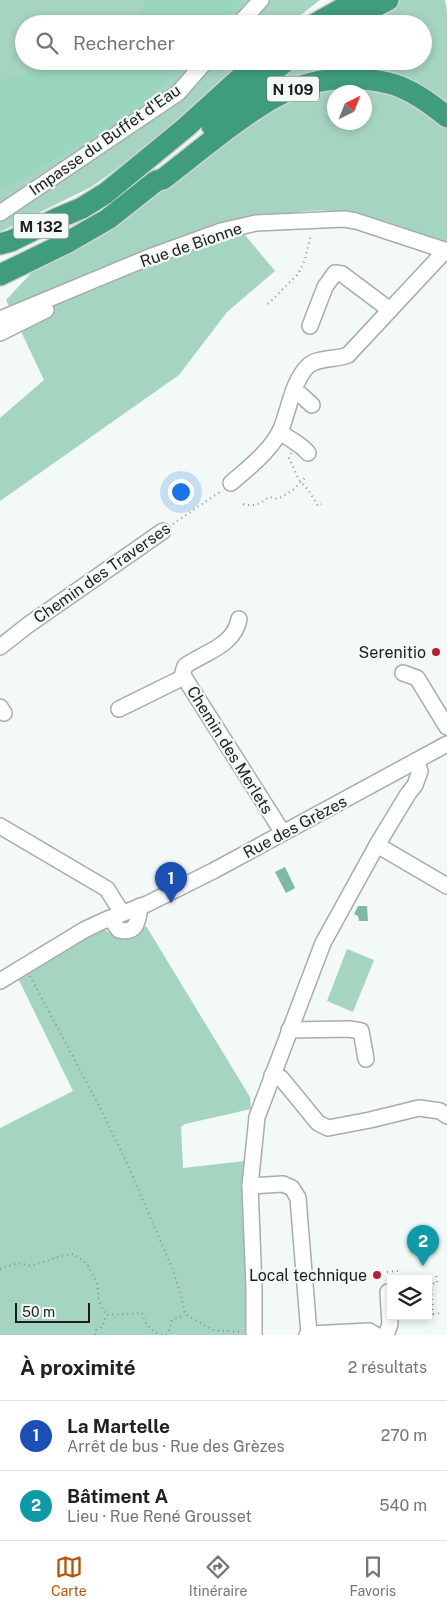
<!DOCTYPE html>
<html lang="fr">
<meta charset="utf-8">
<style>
body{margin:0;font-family:"Public Sans",sans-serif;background:#f2f2f2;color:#202124}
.controls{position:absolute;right:15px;bottom:15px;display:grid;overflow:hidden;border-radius:0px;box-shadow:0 2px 8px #0003}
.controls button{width:45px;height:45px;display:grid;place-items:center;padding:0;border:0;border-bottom:1px solid #e0e0e0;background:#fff;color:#202124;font:25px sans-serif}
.compass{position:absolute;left:327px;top:85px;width:45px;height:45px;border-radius:50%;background:#fff;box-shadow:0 2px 8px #0003;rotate:43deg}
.scale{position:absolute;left:15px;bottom:12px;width:75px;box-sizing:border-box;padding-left:5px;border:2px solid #1c1f1e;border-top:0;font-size:14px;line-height:18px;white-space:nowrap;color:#1c1f1e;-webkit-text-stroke:4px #f2f9f6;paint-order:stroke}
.you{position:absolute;left:180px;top:491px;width:18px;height:18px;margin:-12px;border:4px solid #fff;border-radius:50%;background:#1a73e8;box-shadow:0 0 0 8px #1a73e833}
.badge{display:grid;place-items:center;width:32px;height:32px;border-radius:50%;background:#b45309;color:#fff;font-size:16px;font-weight:700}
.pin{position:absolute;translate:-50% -41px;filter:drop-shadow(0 1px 2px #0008)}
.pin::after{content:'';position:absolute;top:26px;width:18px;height:15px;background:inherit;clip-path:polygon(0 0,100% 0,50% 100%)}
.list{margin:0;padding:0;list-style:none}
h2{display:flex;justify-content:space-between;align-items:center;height:65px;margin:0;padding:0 20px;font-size:21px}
h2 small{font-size:16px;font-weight:400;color:#757577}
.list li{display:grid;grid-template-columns:32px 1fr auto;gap:15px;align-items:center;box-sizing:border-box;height:70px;padding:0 20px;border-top:1px solid #e0e0e0}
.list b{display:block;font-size:19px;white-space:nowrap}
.list p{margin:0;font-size:16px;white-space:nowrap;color:#757577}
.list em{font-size:16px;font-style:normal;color:#757577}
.icon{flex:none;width:28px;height:28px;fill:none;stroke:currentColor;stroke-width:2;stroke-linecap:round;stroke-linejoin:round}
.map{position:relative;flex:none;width:447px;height:1335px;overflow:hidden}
.search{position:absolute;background:#fff;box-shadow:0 2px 8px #0003;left:15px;right:15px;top:15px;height:55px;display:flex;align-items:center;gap:12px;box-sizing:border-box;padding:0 18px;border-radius:28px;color:#757577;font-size:19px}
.sheet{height:205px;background:#fff}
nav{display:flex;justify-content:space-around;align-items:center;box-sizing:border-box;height:70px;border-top:1px solid #e0e0e0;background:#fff;font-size:14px;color:#757577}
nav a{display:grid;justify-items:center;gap:2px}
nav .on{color:#b45309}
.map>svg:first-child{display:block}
</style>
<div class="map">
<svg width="447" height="1335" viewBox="0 0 447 1335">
<rect width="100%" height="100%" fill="#f2f9f6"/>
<g fill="#a5d4c1" fill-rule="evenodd">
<polygon points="0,0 320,0 289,24 24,24 24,61 244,61 139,153 91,187 0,232"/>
<polygon points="398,0 445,0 447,12 447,111 363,73 219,128 266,86 298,61 423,61 423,24 351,24"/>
<path d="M361,85L405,97L447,127V244C410,230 373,215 334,211C301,208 267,218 235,223L275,271L227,312L179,375L0,501V418L44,380L6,300L33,271L76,250L118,224L242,128L296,94ZM334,92H364V122H334Z"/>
<path d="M146,926L250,1097L251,1109L185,1124L181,1127L183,1168L245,1161L247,1335H0V1128L73,1091L17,976L58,952L105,930C126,942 128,942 146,926Z"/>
<polygon points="347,949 374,960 353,1012 327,1001"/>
</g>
<g fill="#99d6bd">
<polygon points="147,0 241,0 223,24 132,24 144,7"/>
<polygon points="70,61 187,61 128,117 0,191 0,81"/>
</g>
<g fill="#7ebaa3">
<polygon points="285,867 295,888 286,893 275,872"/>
<polygon points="358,906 367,906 368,921 359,921 358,916 354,914"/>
</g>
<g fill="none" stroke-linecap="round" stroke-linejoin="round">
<g stroke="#a6adaa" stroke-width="18">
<g id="minor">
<polyline points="239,24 261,0"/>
<polyline points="0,213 178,93 206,61"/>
<polyline points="0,319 152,256 221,231 256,223 344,219 356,221 447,251"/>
<polyline points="310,326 325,287 335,273 342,274 390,310"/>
<polyline points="0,333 46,310"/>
<polyline points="294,392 301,395 312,405"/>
<path d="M280,431C289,440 300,443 308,453"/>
<path d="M231,483C248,468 271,451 281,429C289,410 292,382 308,366C317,357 336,360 348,355L445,251"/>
<polyline points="0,647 28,625 163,531"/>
<polyline points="403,673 417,678 447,727"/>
<path d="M184,677L183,672L185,666C205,652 234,646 239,619"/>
<polyline points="0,707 4,713"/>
<polyline points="119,709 184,677 283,833"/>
<polyline points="0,826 107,889 122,913"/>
<polyline points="377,845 447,886"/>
<path d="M110,918L119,930C138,934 138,920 140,906"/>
<polyline points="0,981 84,930 103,921 147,904 213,871 447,744"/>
<polyline points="289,1030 349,1029 361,1031 366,1059"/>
<polyline points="272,1075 281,1078 318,1123 328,1128 370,1120 419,1108 440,1111 447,1116"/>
<polyline points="250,1186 283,1184 292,1188 298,1198 309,1334"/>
<polyline points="254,1335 254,1288 250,1186 257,1117 323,943 377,845 408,794 415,785 420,771 416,761"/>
<polyline points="307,1335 309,1334 369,1331 376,1335"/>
<polyline points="386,1335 390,1324 388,1292"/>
</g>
</g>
<g stroke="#d2d2d2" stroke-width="24">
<g id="highway">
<polyline points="315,24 354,2"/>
<polyline points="341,24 388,0"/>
<polyline points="212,126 261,81 286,61"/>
<polyline points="0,244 11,241 58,218 82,208 106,193 185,128 259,61"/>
<path d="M0,275L68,242L108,219L156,181L163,179C193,156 222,131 254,110C293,82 341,71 388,83C410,88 430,103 447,117"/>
</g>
</g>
<g stroke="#8b908e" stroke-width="2" stroke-dasharray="1 4" stroke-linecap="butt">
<polyline points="268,304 298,274 305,260 311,234"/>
<polyline points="291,453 289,458 299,480 309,491 318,506 321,504"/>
<path d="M243,504C255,507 259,504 269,497L278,499L293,490L307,476"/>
<polyline points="173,524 221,491"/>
<polyline points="30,976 97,1102 126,1161 173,1270 181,1296 185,1314 213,1330 243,1332"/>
<path d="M0,1269L18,1263L31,1266L61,1256L74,1254L87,1264L97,1283L99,1301L106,1315L142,1313C145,1324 150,1331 162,1335"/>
<polyline points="387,1272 398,1271 398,1279"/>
<polyline points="428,1284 437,1283 436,1273"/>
<polyline points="431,1284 433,1314 442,1313"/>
<polyline points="95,1335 96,1330 103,1326 106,1315"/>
<polyline points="166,1335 170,1328 172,1320 185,1315"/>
</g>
<use href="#minor" stroke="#fff" stroke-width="15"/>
<use href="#highway" stroke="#3f9d7e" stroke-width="21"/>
</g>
<g fill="#b3213a" stroke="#f2f9f6" stroke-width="2">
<circle cx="436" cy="652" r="5"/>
<circle cx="377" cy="1275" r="5"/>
</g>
<g text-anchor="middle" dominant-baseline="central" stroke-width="4.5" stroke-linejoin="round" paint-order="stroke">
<g fill="#f2f9f6" stroke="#5c605f" stroke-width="1">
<rect x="267" y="76.5" width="52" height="25" rx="4"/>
<rect x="13.5" y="213.5" width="55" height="25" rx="4"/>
</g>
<g font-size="15" font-weight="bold" fill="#1c1f1e">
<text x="293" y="89">N 109</text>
<text x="41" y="226">M 132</text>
</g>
<g font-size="16" fill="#1c1f1e" stroke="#f2f9f6">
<text transform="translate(105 140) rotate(-35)">Impasse du Buffet d'Eau</text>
<text transform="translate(191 245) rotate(-19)">Rue de Bionne</text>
<text transform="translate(102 573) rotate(-35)">Chemin des Traverses</text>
<text transform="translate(230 750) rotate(58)">Chemin des Merlets</text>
<text transform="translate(295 827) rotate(-28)">Rue des Grèzes</text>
</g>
<g font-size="16" fill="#1c1f1e" stroke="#f2f9f6" text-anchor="end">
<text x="426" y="652">Serenitio</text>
<text x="367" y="1275">Local technique</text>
</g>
</g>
</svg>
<div class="controls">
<button><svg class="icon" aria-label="layers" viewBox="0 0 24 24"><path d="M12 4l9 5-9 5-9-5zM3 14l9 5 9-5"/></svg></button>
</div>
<svg class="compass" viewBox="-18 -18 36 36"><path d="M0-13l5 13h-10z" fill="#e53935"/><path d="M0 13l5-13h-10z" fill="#757577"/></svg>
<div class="scale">50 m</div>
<div class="you"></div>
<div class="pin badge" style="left:171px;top:903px;background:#1a4fb4">1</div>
<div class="pin badge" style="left:423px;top:1266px;background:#0f9aa8">2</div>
<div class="search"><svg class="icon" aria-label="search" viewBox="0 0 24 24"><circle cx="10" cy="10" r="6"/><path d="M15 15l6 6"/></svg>Rechercher</div>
</div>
<section class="sheet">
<h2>À proximité<small>2 résultats</small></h2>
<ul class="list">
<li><span class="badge" style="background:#1a4fb4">1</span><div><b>La Martelle</b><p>Arrêt de bus · Rue des Grèzes</p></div><em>270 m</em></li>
<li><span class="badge" style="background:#0f9aa8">2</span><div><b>Bâtiment A</b><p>Lieu · Rue René Grousset</p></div><em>540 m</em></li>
</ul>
</section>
<nav>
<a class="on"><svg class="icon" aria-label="map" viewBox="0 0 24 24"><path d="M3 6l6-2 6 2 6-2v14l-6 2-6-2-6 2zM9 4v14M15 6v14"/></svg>Carte</a>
<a><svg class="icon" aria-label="directions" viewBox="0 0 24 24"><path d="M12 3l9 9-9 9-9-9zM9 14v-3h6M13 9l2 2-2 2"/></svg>Itinéraire</a>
<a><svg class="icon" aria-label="saved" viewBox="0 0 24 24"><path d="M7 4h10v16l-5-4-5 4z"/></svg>Favoris</a>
</nav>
